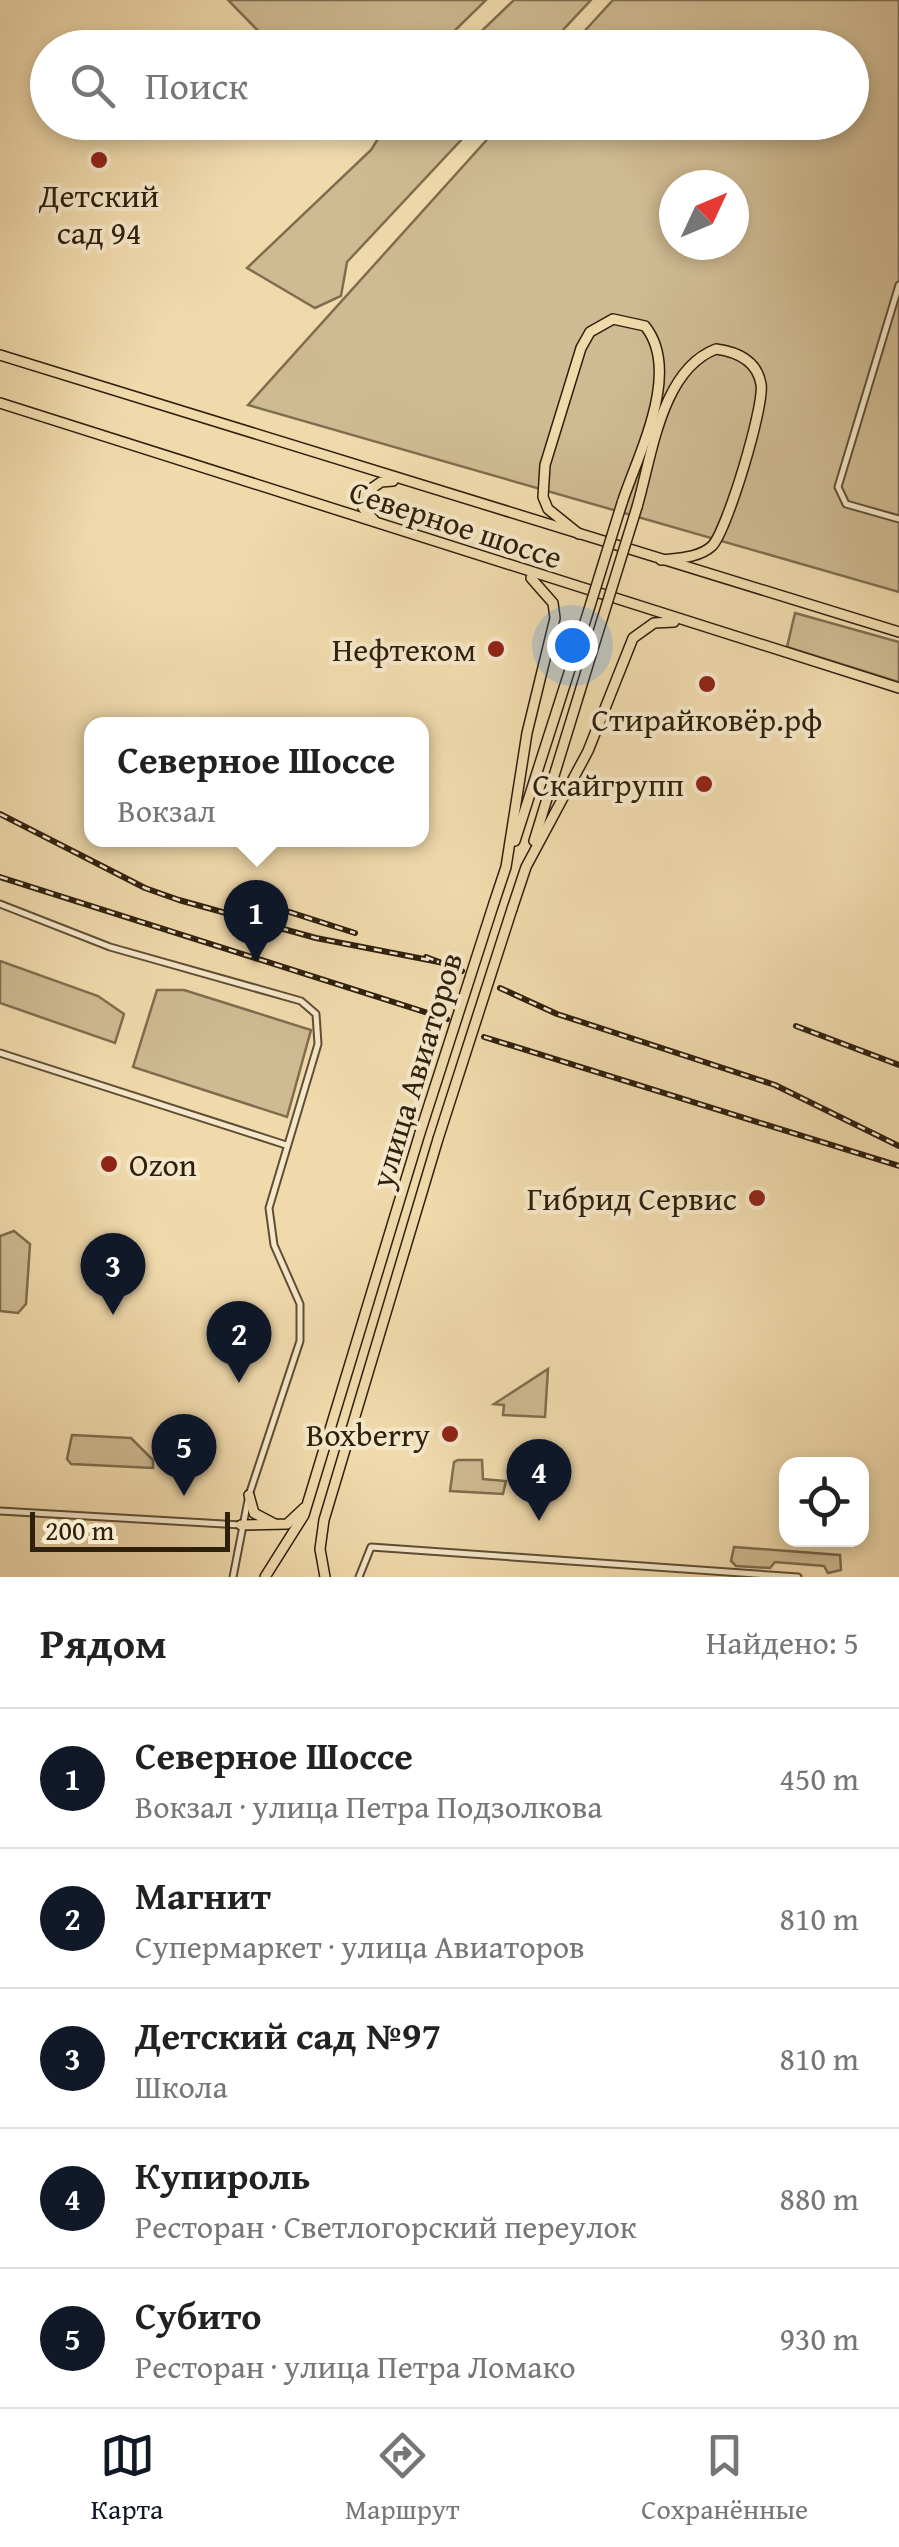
<!DOCTYPE html>
<html lang="ru">
<meta charset="utf-8">
<style>
body{margin:0;font-family:"Gentium Book Plus",serif;background:#f2f2f2;color:#222}
.controls{position:absolute;right:30px;bottom:30px;display:grid;overflow:hidden;border-radius:20px;box-shadow:0 5px 15px #0003}
.controls button{width:90px;height:90px;display:grid;place-items:center;padding:0;border:0;border-bottom:2px solid #e0e0e0;background:#fff;color:#222;font:50px sans-serif}
.compass{position:absolute;left:659px;top:170px;width:90px;height:90px;border-radius:50%;background:#fff;box-shadow:0 5px 15px #0003;rotate:46deg}
.scale{position:absolute;left:30px;bottom:25px;width:200px;box-sizing:border-box;padding-left:10px;border:5px solid #2f200d;border-top:0;font-size:28px;line-height:35px;white-space:nowrap;color:#2f200d;-webkit-text-stroke:8px #f5e7c9;paint-order:stroke}
.you{position:absolute;left:572px;top:645px;width:35px;height:35px;margin:-25px;border:8px solid #fff;border-radius:50%;background:#1a73e8;box-shadow:0 0 0 15px #1a73e833}
.badge{display:grid;place-items:center;width:65px;height:65px;border-radius:50%;background:#111827;color:#fff;font-size:32px;font-weight:700}
.pin{position:absolute;translate:-50% -82px;filter:drop-shadow(0 2px 5px #0008)}
.pin::after{content:'';position:absolute;top:52px;width:35px;height:30px;background:inherit;clip-path:polygon(0 0,100% 0,50% 100%)}
.popup{position:absolute;left:84px;top:717px;width:345px;height:130px;box-sizing:border-box;display:grid;place-content:center;border-radius:20px;background:#fff;filter:drop-shadow(0 2px 8px #0005);font-size:32px;white-space:nowrap;color:#767676}
.popup b{font-size:38px;color:#222}
.popup::after{content:'';position:absolute;left:50%;top:100%;margin-left:-20px;border:20px solid transparent;border-top-color:#fff}
.list{margin:0;padding:0;list-style:none}
h2{display:flex;justify-content:space-between;align-items:center;height:130px;margin:0;padding:0 40px;font-size:42px}
h2 small{font-size:32px;font-weight:400;color:#767676}
.list li{display:grid;grid-template-columns:65px 1fr auto;gap:30px;align-items:center;box-sizing:border-box;height:140px;padding:0 40px;border-top:2px solid #e0e0e0}
.list b{display:block;font-size:38px;white-space:nowrap}
.list p{margin:0;font-size:32px;white-space:nowrap;color:#767676}
.list em{font-size:32px;font-style:normal;color:#767676}
.icon{flex:none;width:55px;height:55px;fill:none;stroke:currentColor;stroke-width:2;stroke-linecap:round;stroke-linejoin:round}
.map{position:relative;flex:none;width:899px;height:1577px;overflow:hidden}
.search{position:absolute;background:#fff;box-shadow:0 5px 15px #0003;left:30px;right:30px;top:30px;height:110px;display:flex;align-items:center;gap:25px;box-sizing:border-box;padding:0 35px;border-radius:55px;color:#767676;font-size:38px}
.sheet{height:830px;background:#fff}
nav{display:flex;justify-content:space-around;align-items:center;box-sizing:border-box;height:140px;border-top:2px solid #e0e0e0;background:#fff;font-size:28px;color:#767676}
nav a{display:grid;justify-items:center;gap:5px}
nav .on{color:#111827}
.map>svg:first-child{display:block}
</style>
<div class="map">
<svg width="899" height="1577" viewBox="0 0 899 1577">
<rect width="100%" height="100%" fill="#f0daac"/>
<filter id="stains"><feTurbulence type="fractalNoise" baseFrequency=".002" numOctaves="4"/><feColorMatrix values="0 0 0 0 .2 0 0 0 0 .09 0 0 0 0 .02 0 0 0 .5 -.17"/></filter>
<radialGradient id="worn" r=".72"><stop offset=".6" stop-color="#630" stop-opacity="0"/><stop offset="1" stop-color="#630" stop-opacity=".3"/></radialGradient>
<g fill="#cfba91" stroke="#7f6d4f" stroke-width="2.5" fill-rule="evenodd">
<polygon points="228,0 486,0 438,47 275,48"/>
<polygon points="514,0 591,0 547,47 465,47"/>
<path d="M613,0H899V592L248,405L502,123L852,122V48L570,47ZM674,185H734V245H674Z"/>
<polygon points="388,123 477,123 347,262 341,296 315,308 247,268 371,150"/>
<polygon points="795,613 899,642 899,682 787,647"/>
<polygon points="0,961 98,996 124,1014 115,1043 0,1003"/>
<polygon points="157,990 184,990 311,1030 287,1117 133,1067"/>
<polygon points="14,1231 30,1244 26,1304 18,1313 0,1311 0,1236"/>
<polygon points="548,1369 545,1417 503,1415 504,1405 494,1404"/>
<polygon points="72,1435 131,1438 153,1460 153,1468 71,1464 67,1459"/>
<polygon points="458,1460 482,1460 483,1479 506,1481 503,1494 450,1491 454,1462"/>
<polygon points="734,1547 840,1555 841,1570 828,1573 824,1566 775,1562 770,1568 736,1566 731,1561"/>
</g>
<g fill="none" stroke-linecap="round" stroke-linejoin="round">
<g stroke="#5f4e35" stroke-width="9">
<g id="minor">
<polyline points="899,285 838,487 846,504 899,519"/>
<polyline points="0,904 110,947 301,1001 316,1014 318,1044 269,1208 274,1245 300,1304 300,1341 249,1495 233,1577"/>
<polyline points="0,1053 286,1145"/>
<polyline points="0,1511 241,1525"/>
<polyline points="359,1577 371,1547 798,1577"/>
</g>
</g>
<g stroke="#2f200d" stroke-width="12">
<g id="primary">
<polyline points="0,355 899,632"/>
<polyline points="0,403 899,688"/>
<path d="M637,507C652,456 661,370 716,349C738,352 757,361 761,384C765,405 727,531 712,546C699,558 678,558 661,560"/>
<polyline points="374,520 363,508 365,493 381,482 393,481"/>
<path d="M579,534L548,509L543,497L545,465L581,348L590,332L613,319L645,326C682,372 638,454 622,503"/>
<polyline points="515,841 581,635"/>
<polyline points="534,841 596,639"/>
<polyline points="494,903 506,867 527,733 555,618 553,603 531,578"/>
<polyline points="512,909 526,867 588,751 633,638 654,623 674,622"/>
<polyline points="249,1495 254,1513 273,1523"/>
<polyline points="241,1525 287,1524 304,1508"/>
<polyline points="265,1577 304,1515 420,1133"/>
<polyline points="325,1577 320,1549 324,1520 438,1139"/>
</g>
</g>
<use href="#minor" stroke="#f5e7c9" stroke-width="5"/>
<use href="#primary" stroke="#f0daac" stroke-width="9"/>
<g stroke="#2f200d" stroke-width="6">
<g id="rail">
<polyline points="0,814 145,888 179,900 316,938 439,962"/>
<polyline points="0,877 447,1019"/>
<polyline points="274,907 355,933"/>
<polyline points="426,957 462,971"/>
<polyline points="500,988 557,1014 775,1085 899,1146"/>
<polyline points="796,1026 899,1065"/>
<polyline points="484,1037 899,1166"/>
</g>
</g>
<use href="#rail" stroke="#f5e7c9" stroke-width="2.5" stroke-dasharray="8" stroke-linecap="butt"/>
<g stroke="#2f200d" stroke-width="12" stroke-linecap="butt">
<g id="primary-bridge">
<polyline points="581,635 622,503"/>
<polyline points="596,639 637,507"/>
<polyline points="420,1133 494,903"/>
<polyline points="438,1139 512,909"/>
</g>
</g>
<use href="#primary-bridge" stroke="#f0daac" stroke-width="9"/>
</g>
<g fill="#8f2418" stroke="#f5e7c9" stroke-width="4">
<circle cx="99" cy="160" r="10"/>
<circle cx="496" cy="649" r="10"/>
<circle cx="707" cy="684" r="10"/>
<circle cx="704" cy="784" r="10"/>
<circle cx="109" cy="1164" r="10"/>
<circle cx="757" cy="1198" r="10"/>
<circle cx="450" cy="1434" r="10"/>
</g>
<g text-anchor="middle" dominant-baseline="central" stroke-width="8" stroke-linejoin="round" paint-order="stroke">
<g font-size="32" fill="#2f200d" stroke="#f5e7c9" text-anchor="end">
<text x="99" y="195" text-anchor="middle">Детский<tspan x="99" dy="37">сад 94</tspan></text>
<text x="476" y="649">Нефтеком</text>
<text x="707" y="719" text-anchor="middle">Стирайковёр.рф</text>
<text x="684" y="784">Скайгрупп</text>
<text x="129" y="1164" text-anchor="start">Ozon</text>
<text x="737" y="1198">Гибрид Сервис</text>
<text x="430" y="1434">Boxberry</text>
</g>
<g font-size="32" fill="#2f200d" stroke="#f5e7c9">
<text transform="translate(456 524) rotate(18)">Северное шоссе</text>
<text transform="translate(416 1070) rotate(-73)">улица Авиаторов</text>
</g>
</g>
<rect width="100%" height="100%" filter="url(#stains)"/>
<rect width="100%" height="100%" fill="url(#worn)"/>
</svg>
<div class="controls">
<button><svg class="icon" aria-label="locate" viewBox="0 0 24 24"><circle cx="12" cy="12" r="6"/><path d="M12 2v4M12 18v4M2 12h4M18 12h4"/></svg></button>
</div>
<svg class="compass" viewBox="-18 -18 36 36"><path d="M0-13l5 13h-10z" fill="#e53935"/><path d="M0 13l5-13h-10z" fill="#767676"/></svg>
<div class="scale">200 m</div>
<div class="you"></div>
<div class="pin badge" style="left:256px;top:962px">1</div>
<div class="popup"><b>Северное Шоссе</b>Вокзал</div>
<div class="pin badge" style="left:239px;top:1383px">2</div>
<div class="pin badge" style="left:113px;top:1315px">3</div>
<div class="pin badge" style="left:539px;top:1521px">4</div>
<div class="pin badge" style="left:184px;top:1496px">5</div>
<div class="search"><svg class="icon" aria-label="search" viewBox="0 0 24 24"><circle cx="10" cy="10" r="6"/><path d="M15 15l6 6"/></svg>Поиск</div>
</div>
<section class="sheet">
<h2>Рядом<small>Найдено: 5</small></h2>
<ul class="list">
<li><span class="badge">1</span><div><b>Северное Шоссе</b><p>Вокзал · улица Петра Подзолкова</p></div><em>450 m</em></li>
<li><span class="badge">2</span><div><b>Магнит</b><p>Супермаркет · улица Авиаторов</p></div><em>810 m</em></li>
<li><span class="badge">3</span><div><b>Детский сад №97</b><p>Школа</p></div><em>810 m</em></li>
<li><span class="badge">4</span><div><b>Купироль</b><p>Ресторан · Светлогорский переулок</p></div><em>880 m</em></li>
<li><span class="badge">5</span><div><b>Субито</b><p>Ресторан · улица Петра Ломако</p></div><em>930 m</em></li>
</ul>
</section>
<nav>
<a class="on"><svg class="icon" aria-label="map" viewBox="0 0 24 24"><path d="M3 6l6-2 6 2 6-2v14l-6 2-6-2-6 2zM9 4v14M15 6v14"/></svg>Карта</a>
<a><svg class="icon" aria-label="directions" viewBox="0 0 24 24"><path d="M12 3l9 9-9 9-9-9zM9 14v-3h6M13 9l2 2-2 2"/></svg>Маршрут</a>
<a><svg class="icon" aria-label="saved" viewBox="0 0 24 24"><path d="M7 4h10v16l-5-4-5 4z"/></svg>Сохранённые</a>
</nav>
